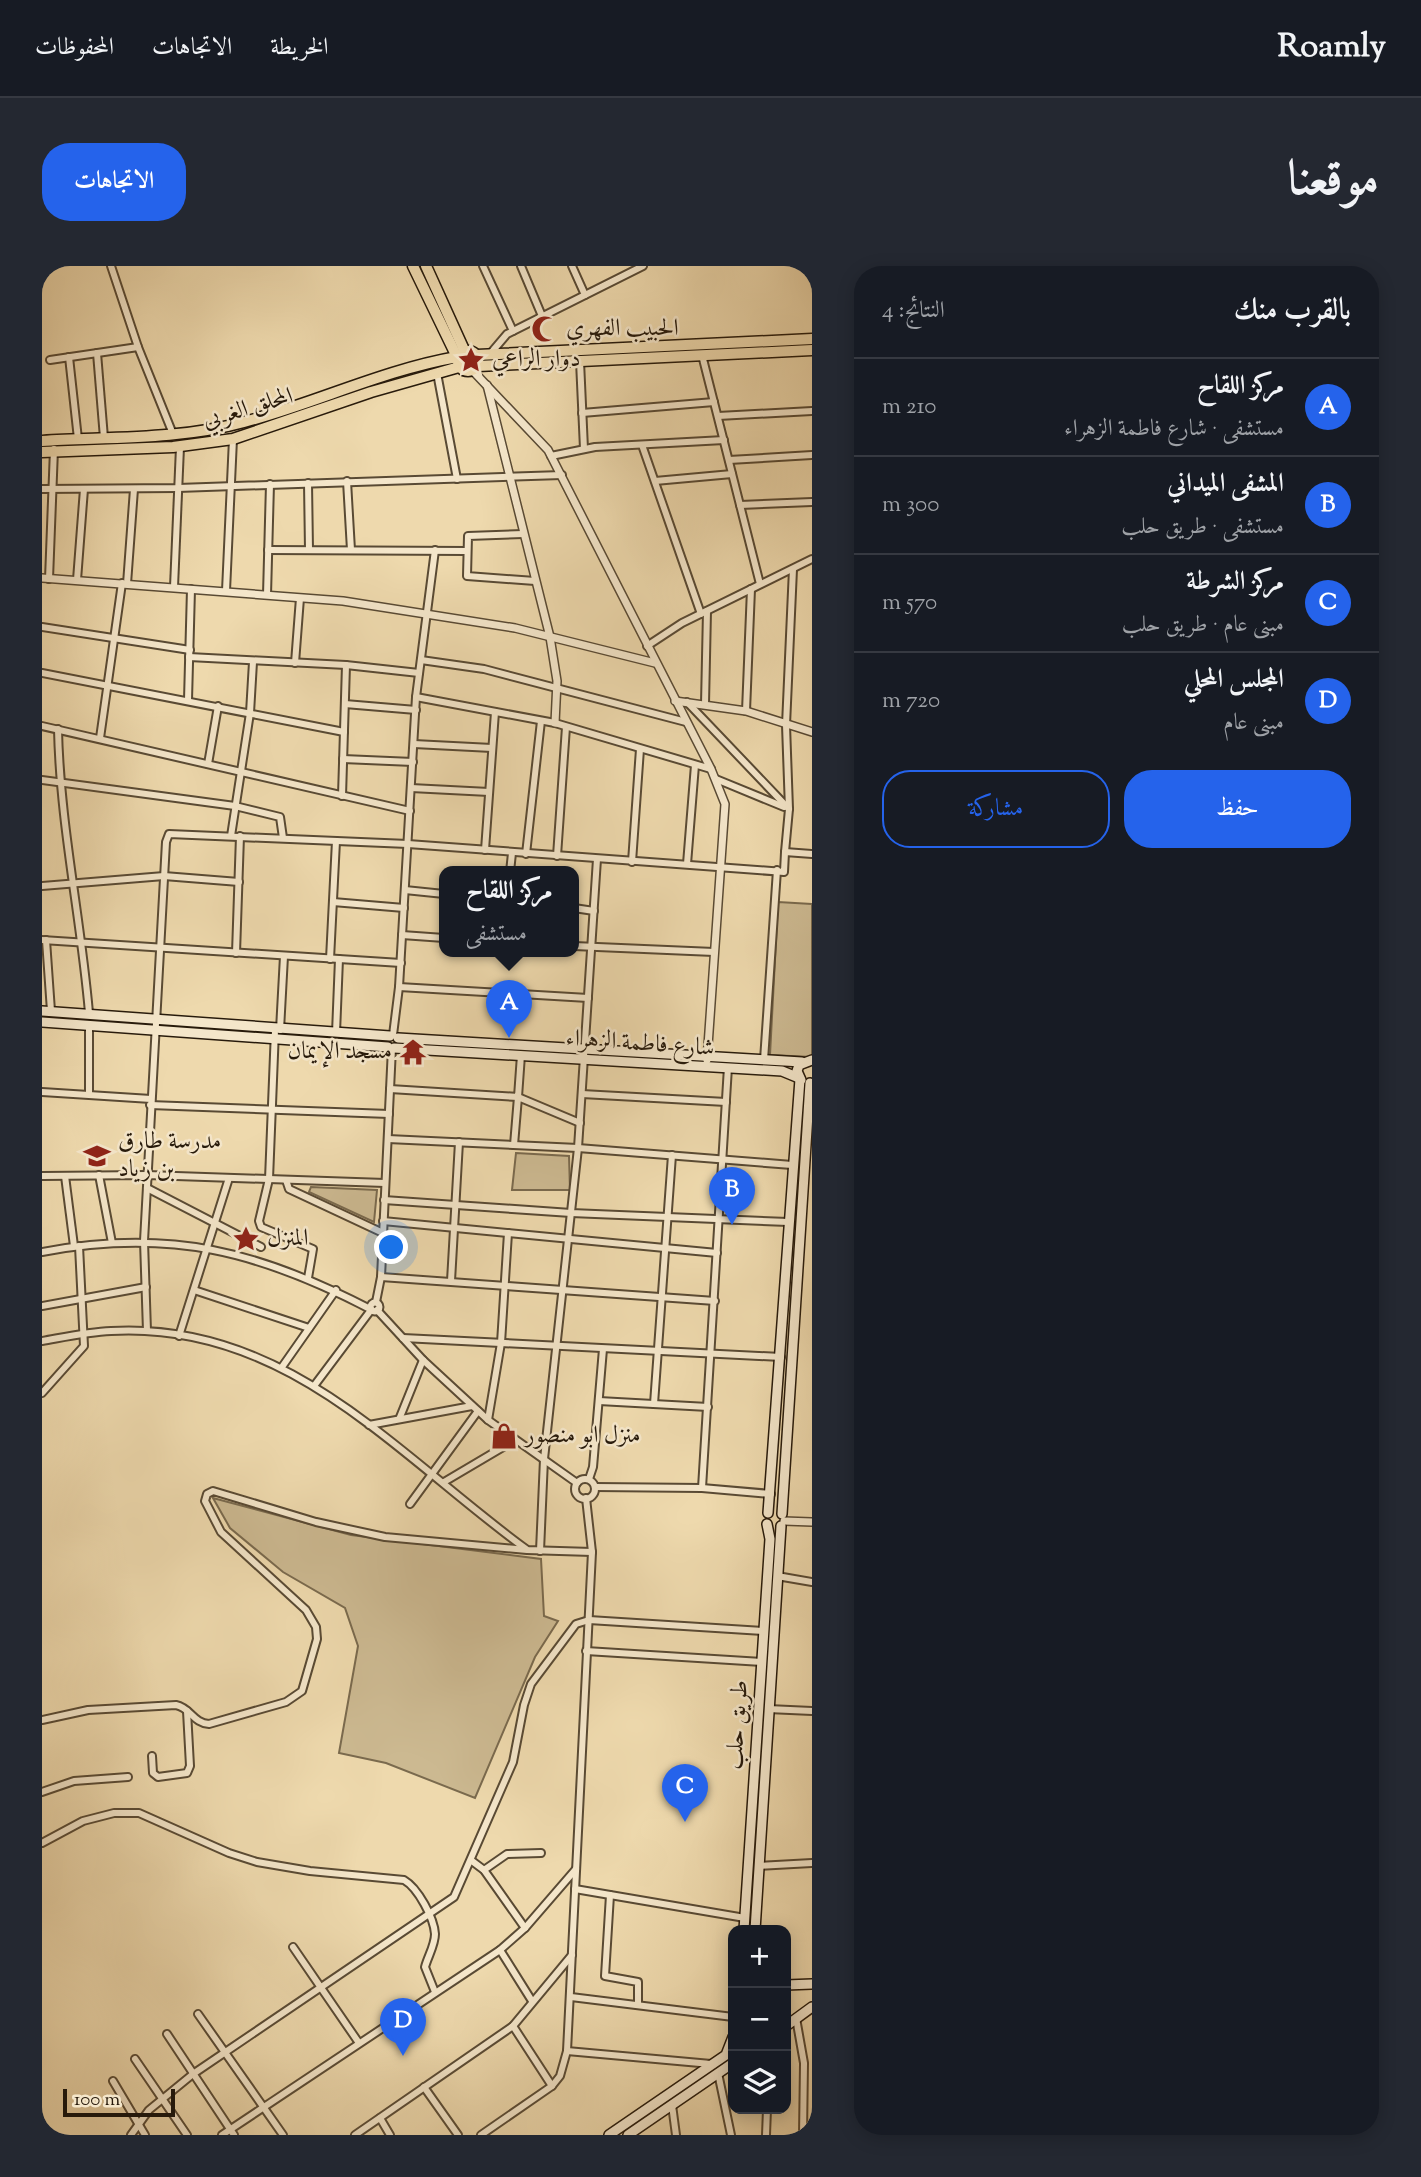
<!DOCTYPE html>
<html lang="ar">
<meta charset="utf-8">
<style>
body{margin:0;font-family:"Sorts Mill Goudy",Amiri,serif;background:#242831;color:#f1f3f6;direction:rtl}
.controls{position:absolute;right:21px;bottom:21px;display:grid;overflow:hidden;border-radius:14px;box-shadow:0 4px 18px #0003}
.controls button{width:63px;height:63px;display:grid;place-items:center;padding:0;border:0;border-bottom:2px solid #363941;background:#171b24;color:#f1f3f6;font:35px sans-serif}
.scale{position:absolute;left:21px;bottom:18px;width:112px;box-sizing:border-box;padding-left:7px;border:4px solid #271a0b;border-top:0;font-size:19px;line-height:24px;white-space:nowrap;color:#271a0b;-webkit-text-stroke:5px #f4e6ca;paint-order:stroke}
.you{position:absolute;left:350px;top:982px;width:24px;height:24px;margin:-18px;border:5px solid #fff;border-radius:50%;background:#1a73e8;box-shadow:0 0 0 10px #1a73e833}
.badge{display:grid;place-items:center;width:46px;height:46px;border-radius:50%;background:#2563eb;color:#fff;font-size:23px;font-weight:700}
.pin{position:absolute;translate:-50% -58px;filter:drop-shadow(0 2px 4px #0008)}
.pin::after{content:'';position:absolute;top:37px;width:24px;height:21px;background:inherit;clip-path:polygon(0 0,100% 0,50% 100%)}
.popup{position:absolute;left:397px;top:600px;width:140px;height:91px;box-sizing:border-box;display:grid;place-content:center;border-radius:14px;background:#171b24;filter:drop-shadow(0 2px 5px #0005);font-size:23px;white-space:nowrap;color:#9ea1a6}
.popup b{font-size:26px;color:#f1f3f6}
.popup::after{content:'';position:absolute;left:50%;top:100%;margin-left:-14px;border:14px solid transparent;border-top-color:#171b24}
.list{margin:0;padding:0;list-style:none}
h2{display:flex;justify-content:space-between;align-items:center;height:91px;margin:0;padding:0 28px;font-size:30px}
h2 small{font-size:23px;font-weight:400;color:#9ea1a6}
.list li{display:grid;grid-template-columns:46px 1fr auto;gap:21px;align-items:center;box-sizing:border-box;height:98px;padding:0 28px;border-top:2px solid #363941}
.list b{display:block;font-size:26px;white-space:nowrap}
.list p{margin:0;font-size:23px;white-space:nowrap;color:#9ea1a6}
.list em{font-size:23px;font-style:normal;color:#9ea1a6}
.actions{display:flex;gap:14px;padding:21px 28px}
.actions a{flex:1;padding:16px 0;border:2px solid #2563eb;border-radius:28px;text-align:center;font-size:24px;color:#2563eb}
.actions .main{background:#2563eb;color:#fff}
.icon{flex:none;width:38px;height:38px;fill:none;stroke:currentColor;stroke-width:2;stroke-linecap:round;stroke-linejoin:round}
.map{position:relative;flex:none;width:770px;height:1869px;overflow:hidden;direction:ltr;border-radius:28px}
header{display:flex;align-items:center;gap:42px;box-sizing:border-box;height:98px;padding:0 35px;background:#171b24;border-bottom:2px solid #363941}
header strong{font-size:33px}
nav{display:flex;gap:38px;margin-inline-start:auto;font-size:24px}
.intro{display:flex;align-items:center;justify-content:space-between;box-sizing:border-box;height:168px;padding:0 42px}
h1{margin:0;font-size:49px}
.button{padding:18px 32px;border-radius:28px;background:#2563eb;color:#fff;font-size:24px;font-weight:700}
main{display:flex;gap:42px;padding:0 42px}
aside{flex:1;background:#171b24;border-radius:28px;box-shadow:0 4px 18px #0003}
.map>svg:first-child{display:block}
</style>
<header>
<strong>Roamly</strong>
<nav><a>الخريطة</a><a>الاتجاهات</a><a>المحفوظات</a></nav>
</header>
<div class="intro"><h1>موقعنا</h1><a class="button">الاتجاهات</a></div>
<main>
<aside>
<h2>بالقرب منك<small>النتائج: 4</small></h2>
<ul class="list">
<li><span class="badge">A</span><div><b>مركز اللقاح</b><p>مستشفى · شارع فاطمة الزهراء</p></div><em>210 m</em></li>
<li><span class="badge">B</span><div><b>المشفى الميداني</b><p>مستشفى · طريق حلب</p></div><em>300 m</em></li>
<li><span class="badge">C</span><div><b>مركز الشرطة</b><p>مبنى عام · طريق حلب</p></div><em>570 m</em></li>
<li><span class="badge">D</span><div><b>المجلس المحلي</b><p>مبنى عام</p></div><em>720 m</em></li>
</ul>
<div class="actions"><a class="main">حفظ</a><a>مشاركة</a></div>
</aside>
<div class="map">
<svg width="770" height="1869" viewBox="0 0 770 1869">
<rect width="100%" height="100%" fill="#eed9ad"/>
<filter id="stains"><feTurbulence type="fractalNoise" baseFrequency=".00286" numOctaves="4"/><feColorMatrix values="0 0 0 0 .2 0 0 0 0 .09 0 0 0 0 .02 0 0 0 .5 -.17"/></filter>
<radialGradient id="worn" r=".72"><stop offset=".6" stop-color="#630" stop-opacity="0"/><stop offset="1" stop-color="#630" stop-opacity=".3"/></radialGradient>
<g fill="#ccb991" stroke="#7a6a4e" stroke-width="2">
<polygon points="736,636 770,638 770,791 728,789"/>
<polygon points="474,887 527,890 528,924 470,924"/>
<polygon points="269,921 335,924 332,956 267,926"/>
<polygon points="171,1232 309,1269 499,1293 502,1350 516,1355 493,1391 433,1532 344,1497 297,1487 316,1380 303,1342 241,1306 188,1262"/>
</g>
<g fill="none" stroke-linecap="round" stroke-linejoin="round">
<g stroke="#594a34" stroke-width="10">
<g id="minor">
<polyline points="69,0 96,81 131,168"/>
<polyline points="441,0 471,65"/>
<polyline points="479,0 500,50"/>
<polyline points="530,0 543,29"/>
<polyline points="55,87 62,172"/>
<polyline points="448,88 465,68 601,0"/>
<polyline points="660,89 718,318"/>
<polyline points="27,91 36,173"/>
<polyline points="8,94 96,81"/>
<polyline points="538,95 542,183"/>
<polyline points="395,107 415,213"/>
<polyline points="540,147 672,136"/>
<polyline points="676,150 770,145"/>
<polyline points="600,179 659,348"/>
<polyline points="509,190 553,181 682,174"/>
<polyline points="687,194 770,189"/>
<polyline points="305,215 309,284"/>
<polyline points="613,215 690,208"/>
<polyline points="266,217 267,284"/>
<polyline points="0,223 136,222 520,209"/>
<polyline points="698,239 770,236"/>
<polyline points="481,268 426,270 425,310 493,315"/>
<polyline points="226,284 425,285"/>
<polyline points="7,313 12,183"/>
<polyline points="35,314 42,223"/>
<polyline points="85,318 92,223"/>
<polyline points="132,321 138,181"/>
<polyline points="184,325 191,173"/>
<polyline points="225,329 228,218"/>
<polyline points="0,361 148,384"/>
<polyline points="605,380 640,357 770,293"/>
<polyline points="147,391 304,399 377,407"/>
<polyline points="379,394 442,403 644,456"/>
<polyline points="253,397 258,332"/>
<polyline points="0,407 302,466"/>
<polyline points="374,431 513,457 669,503"/>
<polyline points="146,434 149,323"/>
<polyline points="645,436 747,543"/>
<polyline points="303,438 374,444"/>
<polyline points="663,438 665,345"/>
<polyline points="704,445 709,323"/>
<polyline points="0,460 368,545"/>
<path d="M16,463C18,559 39,652 47,747"/>
<polyline points="58,472 80,317"/>
<polyline points="372,478 450,482"/>
<polyline points="301,493 371,496"/>
<polyline points="166,498 176,440"/>
<polyline points="674,513 742,541"/>
<polyline points="0,514 193,540 238,551 241,572"/>
<polyline points="369,522 447,526"/>
<polyline points="300,530 304,399"/>
<polyline points="189,570 208,447 211,396"/>
<polyline points="443,584 453,446"/>
<polyline points="743,586 747,543 744,459 751,303"/>
<polyline points="484,588 499,455"/>
<polyline points="515,590 524,461"/>
<polyline points="590,596 598,483"/>
<polyline points="645,598 653,499"/>
<polyline points="468,606 470,587"/>
<polyline points="0,620 122,610 197,616"/>
<polyline points="363,624 402,628"/>
<polyline points="291,636 362,642"/>
<polyline points="532,642 552,645"/>
<polyline points="360,669 402,672"/>
<polyline points="0,674 359,697"/>
<polyline points="4,674 9,745"/>
<polyline points="532,680 672,686"/>
<polyline points="194,687 198,570"/>
<polyline points="288,693 294,575"/>
<polyline points="357,721 546,732"/>
<polyline points="233,764 227,913 217,955 219,961 271,983 266,1012"/>
<polyline points="238,764 242,690"/>
<polyline points="294,767 297,693"/>
<polyline points="351,769 357,721 374,431 393,284"/>
<polyline points="722,794 735,604"/>
<polyline points="348,823 476,831 479,789"/>
<polyline points="0,826 109,833"/>
<polyline points="47,828 47,759"/>
<polyline points="540,828 684,836"/>
<polyline points="108,839 347,848"/>
<polyline points="346,873 536,882 750,899"/>
<polyline points="472,879 476,831 538,857"/>
<polyline points="57,909 70,977"/>
<polyline points="0,910 105,909 343,917"/>
<polyline points="23,910 32,980"/>
<polyline points="244,914 247,923 341,967"/>
<polyline points="105,922 219,981"/>
<polyline points="342,934 529,947 746,956"/>
<polyline points="341,955 675,987"/>
<path d="M0,986C127,962 217,985 330,1044"/>
<polyline points="339,1011 673,1035"/>
<polyline points="409,1015 417,876"/>
<polyline points="152,1024 267,1062"/>
<polyline points="334,1036 339,1011 350,782"/>
<circle cx="333" cy="1041" r="4.5"/>
<polyline points="0,1040 104,1021"/>
<polyline points="335,1044 381,1094 446,1154 535,1217"/>
<polyline points="105,1065 102,975 124,576 127,568 366,578 742,606 743,586 770,588"/>
<polyline points="137,1070 187,912"/>
<polyline points="361,1072 739,1091"/>
<path d="M0,1075C23,1071 46,1066 69,1065C245,1055 355,1189 484,1283"/>
<polyline points="240,1101 294,1024"/>
<polyline points="272,1120 329,1044"/>
<polyline points="0,1127 42,1080 37,980"/>
<polyline points="557,1135 666,1141"/>
<polyline points="612,1138 630,889"/>
<polyline points="358,1151 381,1094"/>
<polyline points="446,1154 459,1077 466,967"/>
<polyline points="327,1159 430,1140"/>
<polyline points="547,1213 551,1201 561,1083"/>
<circle cx="543" cy="1223" r="10"/>
<polyline points="402,1216 473,1174"/>
<polyline points="553,1221 660,1222 729,1228"/>
<polyline points="660,1222 686,801"/>
<polyline points="368,1238 436,1145"/>
<polyline points="498,1285 502,1193 536,882 555,593"/>
<polyline points="735,1310 770,1316"/>
<polyline points="544,1385 720,1396"/>
<polyline points="726,1443 770,1445"/>
<path d="M0,1454L46,1444L134,1439C149,1442 151,1457 167,1458L244,1436L260,1425L275,1373L274,1361L264,1344L179,1266L163,1235L165,1228L171,1225L274,1256L343,1271L485,1284L550,1286"/>
<polyline points="110,1490 111,1507 116,1511 145,1507 148,1500 145,1445"/>
<polyline points="0,1526 32,1515 86,1511"/>
<path d="M0,1577L41,1555L72,1547H97L187,1587L215,1596L268,1605L362,1614C376,1622 392,1652 393,1668C393,1679 386,1690 383,1701L393,1726"/>
<polyline points="430,1595 442,1604 483,1662"/>
<polyline points="716,1600 770,1597"/>
<polyline points="442,1604 465,1588 499,1587"/>
<polyline points="533,1623 703,1652"/>
<polyline points="568,1629 563,1710 596,1716 596,1739"/>
<polyline points="251,1681 317,1777"/>
<polyline points="458,1684 490,1735"/>
<polyline points="529,1731 691,1751"/>
<polyline points="156,1748 241,1869"/>
<polyline points="754,1752 762,1797 761,1869"/>
<polyline points="471,1760 510,1820"/>
<polyline points="125,1768 192,1869"/>
<polyline points="525,1785 669,1798"/>
<polyline points="93,1793 145,1869"/>
<polyline points="676,1807 689,1869"/>
<polyline points="71,1815 103,1869"/>
<polyline points="382,1821 416,1869"/>
<polyline points="630,1839 634,1869"/>
<polyline points="338,1852 348,1869"/>
<polyline points="89,1869 107,1844 151,1808 412,1631 471,1496 482,1439 489,1418 534,1358 547,1354 721,1365"/>
<polyline points="180,1869 458,1684 483,1662 534,1603"/>
<polyline points="313,1869 471,1760 530,1689"/>
<polyline points="439,1869 510,1820 518,1810 525,1785 550,1286 544,1232"/>
<polyline points="724,1869 725,1843"/>
</g>
</g>
<g stroke="#594a34" stroke-width="10">
<g id="tertiary">
<polyline points="431,105 506,184 669,503 683,538 665,794"/>
<polyline points="445,119 508,371 515,415 513,457"/>
<polyline points="0,312 301,335 473,362 613,397"/>
<polyline points="633,435 704,445 770,466"/>
<polyline points="742,1255 770,1256"/>
</g>
</g>
<g stroke="#271a0b" stroke-width="12">
<g id="secondary">
<polyline points="0,745 348,770"/>
<polyline points="0,756 346,781"/>
<polyline points="356,772 760,796"/>
<polyline points="352,782 740,805 757,812"/>
<polyline points="759,814 755,805 757,799 770,794"/>
<polyline points="726,1247 758,813"/>
<polyline points="740,1248 768,817"/>
<polyline points="702,1664 728,1273 725,1258"/>
<polyline points="713,1664 739,1260"/>
<polyline points="744,1719 770,1718"/>
<polyline points="744,1760 770,1741"/>
<polyline points="567,1869 684,1789 691,1771"/>
<polyline points="586,1869 691,1797"/>
</g>
</g>
<g stroke="#271a0b" stroke-width="13">
<g id="primary">
<polyline points="371,0 415,91"/>
<polyline points="384,0 423,86"/>
</g>
</g>
<g stroke="#271a0b" stroke-width="13">
<g id="trunk">
<circle cx="426" cy="95" r="10"/>
<polyline points="435,89 770,73"/>
<polyline points="436,100 770,84"/>
<path d="M0,175C66,171 137,174 202,156C274,137 341,104 415,91"/>
<polyline points="0,186 131,181 191,173 329,126 417,101"/>
</g>
</g>
<use href="#minor" stroke="#f4e6ca" stroke-width="6"/>
<use href="#tertiary" stroke="#f4e6ca" stroke-width="7"/>
<use href="#secondary" stroke="#f4e6ca" stroke-width="9"/>
<use href="#primary" stroke="#eed9ad" stroke-width="10"/>
<use href="#trunk" stroke="#eed9ad" stroke-width="10"/>
</g>
<defs>
<g id="mosque-bare" transform="scale(2.1)"><path d="M3.5-4.9A6 6 0 1 0 3.5 4.9A5 5 0 1 1 3.5-4.9Z" fill="#8f2418" stroke="#f4e6ca" stroke-width="2.5" paint-order="stroke"/></g>
<g id="sight-bare" transform="scale(2.1)"><path d="M0-6L1.8-2.2L6-1.7L2.9 1.2L3.7 5.4L0 3.3L-3.7 5.4L-2.9 1.2L-6-1.7L-1.8-2.2Z" fill="#8f2418" stroke="#f4e6ca" stroke-width="2.5" paint-order="stroke"/></g>
<g id="temple-bare" transform="scale(2.1)"><path d="M0-6L5-2H3V0L6.5 2.5H4V6H1.5V3h-3V6H-4V2.5H-6.5L-3 0V-2H-5Z" fill="#8f2418" stroke="#f4e6ca" stroke-width="2.5" paint-order="stroke"/></g>
<g id="school-bare" transform="scale(2.1)"><path d="M0-5L7-2L0 1L-7-2ZM-4 1L0 2.5L4 1V4Q0 6-4 4Z" fill="#8f2418" stroke="#f4e6ca" stroke-width="2.5" paint-order="stroke"/></g>
<g id="shop-bare" transform="scale(2.1)"><path d="M-5-2.5h2.3a2.7 3.5 0 0 1 5.4 0H5L5.5 6h-11ZM-1.5-2.5h3a1.5 2.3 0 0 0-3 0Z" fill="#8f2418" stroke="#f4e6ca" stroke-width="2.5" paint-order="stroke"/></g>
</defs>
<g fill-rule="evenodd">
<use href="#mosque-bare" x="503" y="63"/>
<use href="#sight-bare" x="429" y="94"/>
<use href="#temple-bare" x="371" y="786"/>
<use href="#school-bare" x="55" y="890"/>
<use href="#sight-bare" x="204" y="973"/>
<use href="#shop-bare" x="462" y="1170"/>
</g>
<g text-anchor="middle" dominant-baseline="central" stroke-width="5" stroke-linejoin="round" paint-order="stroke">
<g font-size="24" fill="#271a0b" stroke="#f4e6ca" text-anchor="start">
<text x="524" y="63">الحبيب الفهري</text>
<text x="450" y="94">دوار الراعي</text>
<text x="350" y="786" text-anchor="end">مسجد الإيمان</text>
<text x="76" y="876">مدرسة طارق<tspan x="76" dy="28">بن زياد</tspan></text>
<text x="225" y="973">المنزل</text>
<text x="483" y="1170">منزل ابو منصور</text>
</g>
<g font-size="24" fill="#271a0b" stroke="#f4e6ca">
<text transform="translate(206 143) rotate(-16)">المحلق الغربي</text>
<text transform="translate(598 778) rotate(4)">شارع فاطمة الزهراء</text>
<text transform="translate(696 1459) rotate(-86)">طريق حلب</text>
</g>
</g>
<rect width="100%" height="100%" filter="url(#stains)"/>
<rect width="100%" height="100%" fill="url(#worn)"/>
</svg>
<div class="controls">
<button>+</button>
<button>−</button>
<button><svg class="icon" aria-label="layers" viewBox="0 0 24 24"><path d="M12 4l9 5-9 5-9-5zM3 14l9 5 9-5"/></svg></button>
</div>
<div class="scale">100 m</div>
<div class="you"></div>
<div class="pin badge" style="left:467px;top:772px">A</div>
<div class="popup"><b>مركز اللقاح</b>مستشفى</div>
<div class="pin badge" style="left:690px;top:959px">B</div>
<div class="pin badge" style="left:643px;top:1556px">C</div>
<div class="pin badge" style="left:361px;top:1790px">D</div>
</div>
</main>
